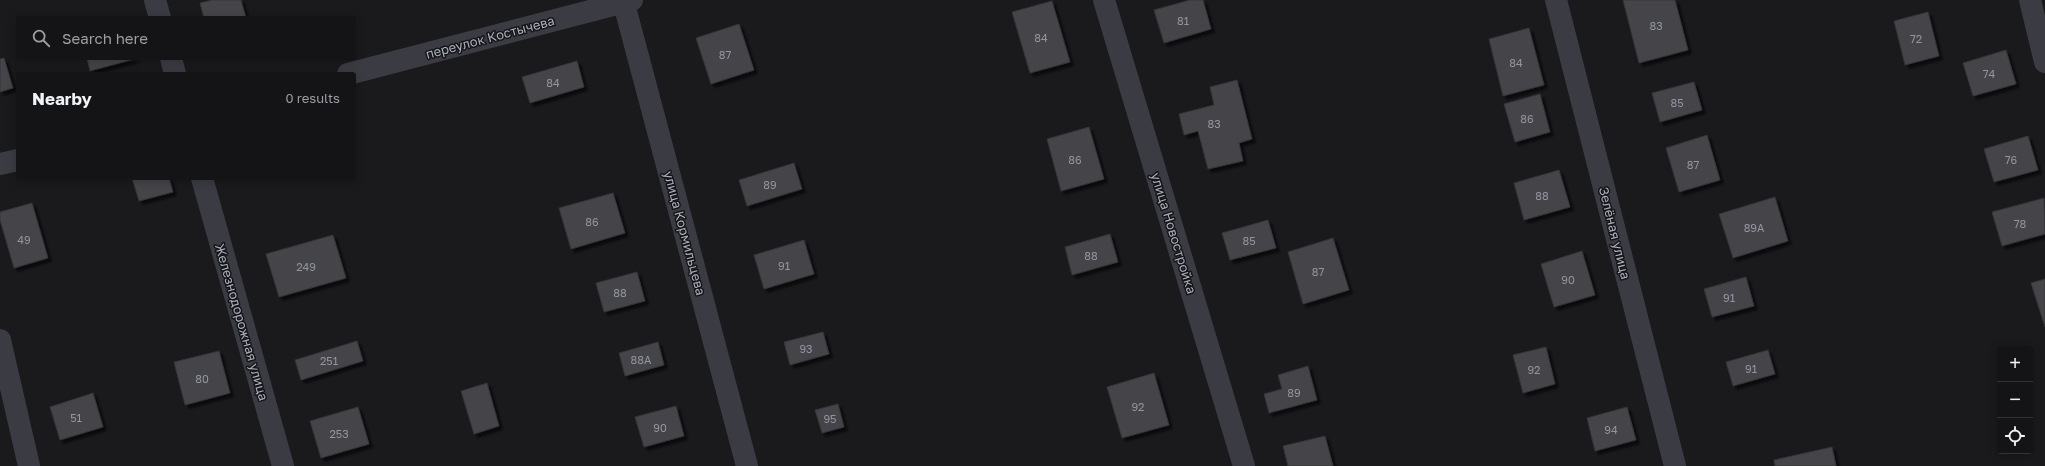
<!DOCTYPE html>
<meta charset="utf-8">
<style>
body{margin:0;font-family:"Golos Text",sans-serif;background:#1d1d1f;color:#f1f3f6}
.controls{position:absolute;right:12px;bottom:12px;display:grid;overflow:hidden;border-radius:4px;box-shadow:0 2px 10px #0003}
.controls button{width:36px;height:36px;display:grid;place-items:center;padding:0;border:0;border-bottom:1px solid #333335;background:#141416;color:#f1f3f6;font:20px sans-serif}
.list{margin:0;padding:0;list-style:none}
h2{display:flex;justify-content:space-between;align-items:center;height:52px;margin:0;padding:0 16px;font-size:17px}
h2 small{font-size:13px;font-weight:400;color:#9d9ea1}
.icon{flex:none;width:22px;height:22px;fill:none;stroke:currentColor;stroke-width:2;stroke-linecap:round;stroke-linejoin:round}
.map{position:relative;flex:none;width:2045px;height:466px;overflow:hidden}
.search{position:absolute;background:#141416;box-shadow:0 2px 10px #0003;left:16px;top:16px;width:340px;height:44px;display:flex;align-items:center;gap:10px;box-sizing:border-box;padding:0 14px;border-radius:4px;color:#9d9ea1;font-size:15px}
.panel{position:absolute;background:#141416;box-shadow:0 2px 10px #0003;left:16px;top:72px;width:340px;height:108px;border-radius:4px}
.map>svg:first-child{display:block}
</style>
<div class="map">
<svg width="2045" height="466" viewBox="0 0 2045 466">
<defs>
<filter id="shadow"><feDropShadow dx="3.5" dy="3.5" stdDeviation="1" flood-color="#0009"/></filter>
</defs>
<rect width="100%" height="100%" fill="#1a1a1d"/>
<g fill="#44454a" stroke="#343439" filter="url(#shadow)">
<polygon points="212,0 241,0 246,18 204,18 200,3"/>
<polygon points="1190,0 1203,0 1211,29 1164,43 1154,10"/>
<polygon points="1623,0 1675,0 1688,50 1639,63"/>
<polygon points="1052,1 1070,62 1030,73 1012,12"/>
<polygon points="1928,12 1939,56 1905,65 1894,21"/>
<polygon points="739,24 754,70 711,84 696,38"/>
<polygon points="1529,28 1544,85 1503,96 1489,39"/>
<polygon points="2006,50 2016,84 1973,96 1963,63"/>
<polygon points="4,58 13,88 0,92 0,59"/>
<polygon points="87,58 138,58 90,71"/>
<polygon points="577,61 584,87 530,103 522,77"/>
<polygon points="1237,80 1252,139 1239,143 1243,161 1208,169 1198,131 1184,135 1179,114 1214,105 1210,87"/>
<polygon points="1694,82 1702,110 1660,122 1652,93"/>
<polygon points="1540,94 1550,132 1515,142 1504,104"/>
<polygon points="1089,127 1104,179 1061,191 1047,139"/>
<polygon points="1707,135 1720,180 1679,192 1666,148"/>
<polygon points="2028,136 2038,170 1994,182 1984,149"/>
<polygon points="794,163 802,189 747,206 739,180"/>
<polygon points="1559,170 1570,207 1524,220 1514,183"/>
<polygon points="132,178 169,178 173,192 139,201"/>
<polygon points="613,193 625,233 571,249 559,208"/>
<polygon points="1775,197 1788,241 1733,258 1719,214"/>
<polygon points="2044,198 2045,234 2002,246 1992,212"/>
<polygon points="32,203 48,258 14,268 0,220 0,212"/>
<polygon points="1268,220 1276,248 1230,260 1222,233"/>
<polygon points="1110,234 1118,262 1072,275 1065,247"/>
<polygon points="333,235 346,278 279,297 266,254"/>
<polygon points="1333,238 1349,290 1303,304 1288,252"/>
<polygon points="804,240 814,274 764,289 754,255"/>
<polygon points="1582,251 1595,295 1554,307 1541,264"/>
<polygon points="637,272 645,301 604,312 596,283"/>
<polygon points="1746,277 1754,306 1712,317 1704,289"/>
<polygon points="2045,279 2045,327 2031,283"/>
<polygon points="823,332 829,354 790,365 784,342"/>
<polygon points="357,341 363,361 301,380 295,360"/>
<polygon points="658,342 664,365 625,376 619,353"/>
<polygon points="1546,347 1555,384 1523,393 1513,355"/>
<polygon points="1768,350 1775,374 1733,386 1726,362"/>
<polygon points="219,351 230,393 185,405 174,362"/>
<polygon points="1308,366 1317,400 1269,413 1264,394 1282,389 1278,375"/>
<polygon points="1154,373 1169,425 1122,438 1107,387"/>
<polygon points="487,383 499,426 474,434 461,391"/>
<polygon points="93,393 103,427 60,440 50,407"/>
<polygon points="838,404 844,427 822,433 815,410"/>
<polygon points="676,406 684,436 644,447 635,417"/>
<polygon points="358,407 369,444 321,458 310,421"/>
<polygon points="1627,407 1636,440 1595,451 1587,418"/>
<polygon points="1325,436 1333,466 1288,466 1283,446"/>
<polygon points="1832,447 1836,466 1775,466 1774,460"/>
</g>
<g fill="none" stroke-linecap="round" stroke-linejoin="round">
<g stroke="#3b3c43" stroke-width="22">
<polyline points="155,0 160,18"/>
<polyline points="623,0 747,466"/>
<polyline points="1104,0 1244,466"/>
<polyline points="1556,0 1675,466"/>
<polyline points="2030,0 2045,62"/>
<polyline points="171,58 175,74"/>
<polyline points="348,74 632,0"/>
<polyline points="0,164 18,160"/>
<polyline points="202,178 283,466"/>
<polyline points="0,340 29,466"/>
</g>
</g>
<g text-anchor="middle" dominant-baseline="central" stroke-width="3" stroke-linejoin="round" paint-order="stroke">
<g font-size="11" fill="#9296a1">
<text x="1183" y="20">81</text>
<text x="1656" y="25">83</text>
<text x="1041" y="37">84</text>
<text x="1916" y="38">72</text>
<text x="725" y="54">87</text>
<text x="1516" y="62">84</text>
<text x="1989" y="73">74</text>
<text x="553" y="82">84</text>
<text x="1677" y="102">85</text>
<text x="1527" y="118">86</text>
<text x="1214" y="123">83</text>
<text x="1075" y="159">86</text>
<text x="2011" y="159">76</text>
<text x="1693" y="164">87</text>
<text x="770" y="184">89</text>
<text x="1542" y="195">88</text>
<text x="592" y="221">86</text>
<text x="2020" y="223">78</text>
<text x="1754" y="227">89А</text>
<text x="24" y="239">49</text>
<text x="1249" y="240">85</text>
<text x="1091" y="255">88</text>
<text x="784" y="265">91</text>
<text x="306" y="266">249</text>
<text x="1318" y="271">87</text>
<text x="1568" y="279">90</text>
<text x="620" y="292">88</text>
<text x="1729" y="297">91</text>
<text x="806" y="348">93</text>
<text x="641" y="359">88А</text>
<text x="329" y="360">251</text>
<text x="1751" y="368">91</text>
<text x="1534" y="369">92</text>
<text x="202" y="378">80</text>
<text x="1294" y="392">89</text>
<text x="1138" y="406">92</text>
<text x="76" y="417">51</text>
<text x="830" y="418">95</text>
<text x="660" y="427">90</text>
<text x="1611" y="429">94</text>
<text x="339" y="433">253</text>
</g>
<g font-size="13" fill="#acb1be" stroke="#151518">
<text transform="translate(490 37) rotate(-15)">переулок Костычева</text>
<text transform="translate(685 233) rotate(75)">улица Кормильцева</text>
<text transform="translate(1174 233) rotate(73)">улица Новостройка</text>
<text transform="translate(1615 233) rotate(76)">Зелёная улица</text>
<text transform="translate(242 322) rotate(74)">Железнодорожная улица</text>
</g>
</g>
</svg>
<div class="controls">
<button>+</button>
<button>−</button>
<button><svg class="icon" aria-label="locate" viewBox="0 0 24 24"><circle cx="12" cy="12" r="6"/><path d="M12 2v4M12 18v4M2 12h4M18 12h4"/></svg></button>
</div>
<div class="search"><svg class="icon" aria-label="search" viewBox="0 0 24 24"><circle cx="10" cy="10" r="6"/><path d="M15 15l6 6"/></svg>Search here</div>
<section class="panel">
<h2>Nearby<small>0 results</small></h2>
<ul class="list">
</ul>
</section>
</div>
